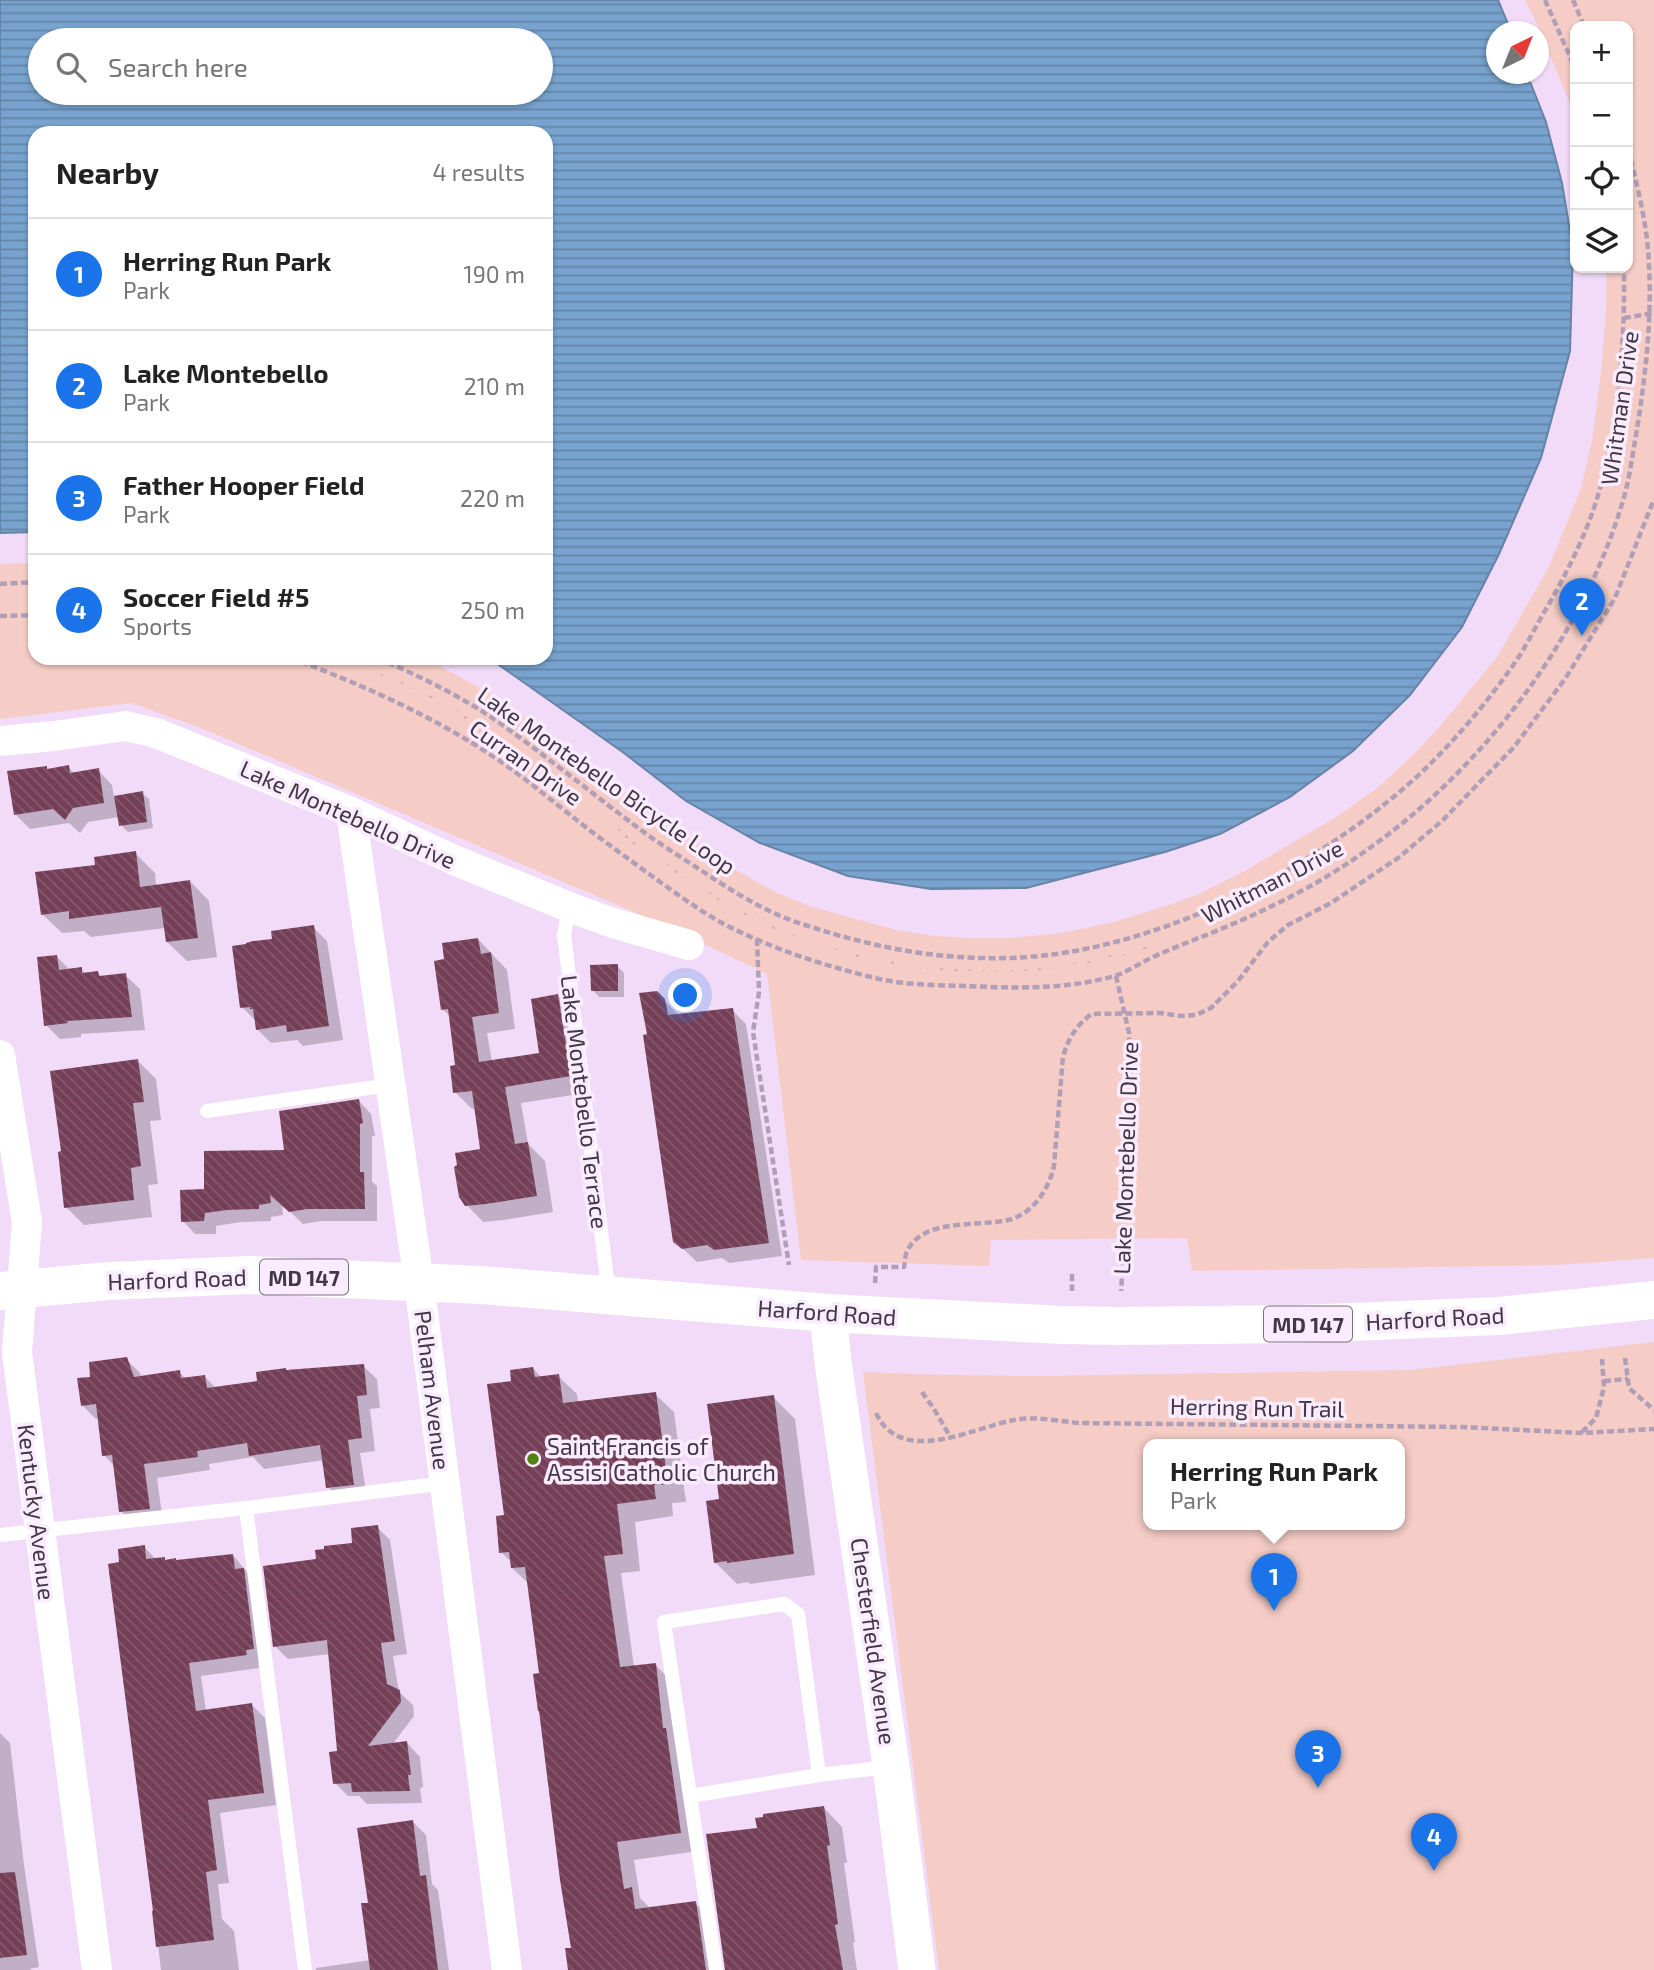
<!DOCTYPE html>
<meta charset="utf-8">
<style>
body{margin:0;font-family:"Exo 2",sans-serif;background:#f6f6f6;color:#222}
.controls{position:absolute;right:21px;top:21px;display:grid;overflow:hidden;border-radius:14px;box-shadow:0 2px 5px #0004}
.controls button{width:63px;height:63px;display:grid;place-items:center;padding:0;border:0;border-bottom:2px solid #e0e0e0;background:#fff;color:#222;font:35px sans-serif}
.compass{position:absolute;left:1486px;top:21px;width:63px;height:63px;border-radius:50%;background:#fff;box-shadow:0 2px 5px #0004;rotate:43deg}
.you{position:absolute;left:686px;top:996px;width:24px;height:24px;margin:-18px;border:5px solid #fff;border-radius:50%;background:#1a73e8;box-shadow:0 0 0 10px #1a73e833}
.badge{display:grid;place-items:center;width:46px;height:46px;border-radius:50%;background:#1a73e8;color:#fff;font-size:23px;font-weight:700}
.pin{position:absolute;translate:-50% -58px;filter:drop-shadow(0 2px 4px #0008)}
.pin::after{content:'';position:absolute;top:37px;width:24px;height:21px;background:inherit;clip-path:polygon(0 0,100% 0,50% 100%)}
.popup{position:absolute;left:1143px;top:1439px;width:262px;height:91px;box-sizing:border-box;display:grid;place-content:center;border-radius:14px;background:#fff;filter:drop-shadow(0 2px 5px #0005);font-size:23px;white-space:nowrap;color:#767676}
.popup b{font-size:26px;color:#222}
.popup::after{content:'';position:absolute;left:50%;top:100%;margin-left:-14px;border:14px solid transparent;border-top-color:#fff}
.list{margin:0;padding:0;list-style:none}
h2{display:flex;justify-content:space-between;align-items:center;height:91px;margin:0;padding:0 28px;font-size:30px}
h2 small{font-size:23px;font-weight:400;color:#767676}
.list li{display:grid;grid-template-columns:46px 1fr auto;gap:21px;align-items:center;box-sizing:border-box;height:112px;padding:0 28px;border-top:2px solid #e0e0e0}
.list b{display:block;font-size:26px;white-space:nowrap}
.list p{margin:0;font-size:23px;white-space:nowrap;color:#767676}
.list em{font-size:23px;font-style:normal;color:#767676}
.icon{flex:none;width:38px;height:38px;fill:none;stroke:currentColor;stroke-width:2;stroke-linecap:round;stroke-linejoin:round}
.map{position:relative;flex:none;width:1654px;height:1970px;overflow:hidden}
.search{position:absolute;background:#fff;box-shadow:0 2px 5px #0004;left:28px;top:28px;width:525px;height:77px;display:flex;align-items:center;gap:18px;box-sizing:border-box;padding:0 24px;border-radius:38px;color:#767676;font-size:26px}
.panel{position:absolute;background:#fff;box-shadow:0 2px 5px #0004;left:28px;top:126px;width:525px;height:539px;border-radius:21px}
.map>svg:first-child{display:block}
</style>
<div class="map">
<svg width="1654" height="1970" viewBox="0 0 1654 1970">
<defs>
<pattern id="garden-dots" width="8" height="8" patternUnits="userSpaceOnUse" patternTransform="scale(1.75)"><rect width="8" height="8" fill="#f5ccc6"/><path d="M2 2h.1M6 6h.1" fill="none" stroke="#d3b0ab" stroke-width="1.8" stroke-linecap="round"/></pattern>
<pattern id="water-rules" width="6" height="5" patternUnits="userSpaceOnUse" patternTransform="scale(1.75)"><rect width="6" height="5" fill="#77a3ce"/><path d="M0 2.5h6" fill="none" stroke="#6386a9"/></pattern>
<pattern id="building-back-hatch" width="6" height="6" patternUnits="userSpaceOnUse" patternTransform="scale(1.75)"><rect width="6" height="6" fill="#754057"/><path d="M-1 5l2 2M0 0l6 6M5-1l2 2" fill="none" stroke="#855a6d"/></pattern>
</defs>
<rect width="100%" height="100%" fill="#f2dbf9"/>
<g fill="#f5ccc6" fill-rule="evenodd">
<polygon points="1525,0 1654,0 1654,1258 1556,1265 1192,1271 1187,1238 991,1240 989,1266 801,1260 767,974 648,918 201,728 131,703 0,719 0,564 35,563 35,658 425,658 495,696 565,746 644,808 739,872 777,893 809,906 896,930 935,936 969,938 1013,938 1067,932 1114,922 1172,904 1199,894 1243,872 1338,816 1381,785 1414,754 1442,724 1497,657 1549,567 1581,488 1592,441 1602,364 1606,309 1606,268 1628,268 1628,26 1575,26 1575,116 1539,29"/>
<path d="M1654,1342V1970H939L863,1372L949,1375L1036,1376L1411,1370ZM1148,1445H1400V1525H1148Z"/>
</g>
<path fill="url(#garden-dots)" d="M339,658H346C392,676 438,697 479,724C541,764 596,814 657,857C690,880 729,906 765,923C842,958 929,972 1013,970C1059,969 1104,957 1148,946H1152C1140,952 1125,955 1111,958C1072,967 1031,973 991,973C913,971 835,958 764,925C740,914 717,900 695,885C671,870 648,855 625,838C575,801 529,760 477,726C434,698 386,676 339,658Z"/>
<path fill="url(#water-rules)" stroke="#6783a5" stroke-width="2" fill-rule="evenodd" d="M0,0H1498L1511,31L1496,32V74H1527L1546,122L1562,183L1573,249L1570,351L1541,458L1499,554L1462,627L1410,695L1353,751L1290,797L1220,834L1165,852L1026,888L931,889L848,876L760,843L686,801L624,753L489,658H546V133H35V532L0,533ZM40,40H541V93H40Z"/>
<g fill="#0003">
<polygon points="68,767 75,774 98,770 112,785 114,797 142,793 149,799 153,828 128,832 121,825 119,817 88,822 80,833 69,823 30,829 16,815 46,768 49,770"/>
<polygon points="135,853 155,873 156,886 190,881 209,901 217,957 187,961 167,942 165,928 91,937 84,931 62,933 42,914 97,866"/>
<polygon points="313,927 327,941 343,1040 303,1046 297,1040 271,1043 257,1029 256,1021 242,1007 274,941"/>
<polygon points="478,939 507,970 515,1029 487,1033 492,1062 541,1055 558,996 575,1012 586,1093 521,1103 528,1144 545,1161 553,1212 503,1220 483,1222 466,1204 482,1151 476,1108 472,1109 455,1092 457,1066 451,1017 442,1009 446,961"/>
<polygon points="56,956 70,970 81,969 86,974 98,973 102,978 125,975 140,989 145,1030 81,1034 81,1037 60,1039 46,1025"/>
<polygon points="617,966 624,973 624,997 599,997 593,990"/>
<polygon points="656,993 679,1015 732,1010 746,1024 782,1256 729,1263 722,1258 697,1262 675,1241 649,1036"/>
<polygon points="138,1061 156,1079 161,1120 150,1121 158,1184 148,1185 152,1217 84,1225 66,1207 63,1153"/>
<polygon points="359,1101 371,1114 375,1136 372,1136 372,1182 377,1186 377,1221 321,1221 303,1224 282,1204 283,1215 271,1217 271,1221 241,1222 216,1226 216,1234 195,1234 183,1221 206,1191 286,1152"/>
<polygon points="126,1359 140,1373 142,1378 179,1372 186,1379 204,1376 216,1388 363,1366 377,1379 380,1408 370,1409 375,1451 360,1453 367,1498 341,1501 328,1487 324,1460 264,1469 253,1457 209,1464 210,1470 157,1478 163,1522 134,1525 121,1511 115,1467 104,1455 99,1418 96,1419 82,1405 92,1378"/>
<polygon points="533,1368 542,1378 558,1376 577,1394 578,1403 655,1394 674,1412 686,1502 672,1503 673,1516 635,1522 640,1571 621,1573 634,1667 655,1665 674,1683 698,1851 634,1860 640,1898 651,1909 695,1903 714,1921 721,1970 570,1970 573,1949 541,1674 529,1584 512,1568 512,1563 501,1552 506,1516 513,1382"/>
<polygon points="773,1397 795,1419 815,1575 750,1584 748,1582 737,1584 715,1562 721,1501"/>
<polygon points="377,1527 390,1540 407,1654 393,1656 399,1692 413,1705 414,1716 392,1745 407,1743 420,1757 423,1787 420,1788 422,1803 367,1804 359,1796 348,1796 335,1783 339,1753 330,1654 288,1659 275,1646 318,1561 354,1544"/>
<polygon points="144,1547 157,1560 164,1559 166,1561 177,1562 233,1555 256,1583 266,1662 258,1663 259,1668 201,1676 206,1711 252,1705 265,1718 276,1805 220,1813 229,1883 218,1884 222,1919 234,1931 239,1970 161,1970 154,1912 121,1564"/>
<polygon points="0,1733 10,1743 24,1865 39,1967 30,1969 31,1970 0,1970"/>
<polygon points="824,1808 842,1827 847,1863 844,1863 855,1942 853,1943 857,1970 727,1970 759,1830"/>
<polygon points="413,1822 426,1835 432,1884 438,1890 449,1970 316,1970 316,1968 371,1960 370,1904"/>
</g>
<g fill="url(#building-back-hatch)">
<polygon points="69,765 70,773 99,768 104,803 73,808 65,820 53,809 14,815 7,771 47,766 47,769"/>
<polygon points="143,791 147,822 119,826 114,796"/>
<polygon points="136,851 140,887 190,880 198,938 166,942 161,907 69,919 69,911 41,915 35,872 95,865 94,857"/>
<polygon points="314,925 329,1026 287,1032 286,1025 256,1030 253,1009 250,1009 250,1007 240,1008 232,946 246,944 246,943 253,941 272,939 271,931"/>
<polygon points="478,938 481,954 491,952 499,1013 472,1017 479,1062 539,1053 531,999 558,994 571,1076 505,1087 515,1144 528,1142 537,1196 486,1204 465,1206 459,1197 454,1167 457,1165 455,1153 480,1149 472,1091 453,1093 450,1066 455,1065 448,1009 441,1010 434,961 444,959 442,943"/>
<polygon points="57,955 59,970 82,967 82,973 98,971 99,976 126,973 132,1017 67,1021 68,1023 44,1026 37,957"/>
<polygon points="618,964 618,991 591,991 590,965"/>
<polygon points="657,991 665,999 668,1015 733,1008 769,1243 714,1250 707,1245 682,1249 673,1242 643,1035 647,1034 639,993"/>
<polygon points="138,1059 144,1102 133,1103 141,1166 131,1168 134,1200 64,1208 58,1152 61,1151 50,1071"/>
<polygon points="359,1099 363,1123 360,1124 360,1172 364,1172 365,1209 307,1209 289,1212 270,1195 271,1203 259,1205 259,1209 227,1210 205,1213 204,1221 181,1222 180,1190 204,1189 204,1151 284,1150 279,1111"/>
<polygon points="127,1357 134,1377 180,1370 181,1378 205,1375 207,1388 257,1381 256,1372 286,1368 286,1370 364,1364 367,1395 357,1396 362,1438 348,1440 354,1485 326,1488 320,1445 249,1456 247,1443 197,1451 198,1457 144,1464 150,1509 119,1512 112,1455 102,1456 96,1404 81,1406 77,1378 90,1377 89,1362"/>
<polygon points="533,1367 535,1377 559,1374 563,1403 656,1392 668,1484 654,1485 656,1499 617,1504 623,1554 604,1556 620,1667 656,1663 663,1728 666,1728 681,1833 617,1842 624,1889 632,1887 635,1909 696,1901 706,1970 568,1970 565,1948 571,1948 560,1880 539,1711 538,1711 533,1674 539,1673 525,1567 511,1568 509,1552 499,1553 496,1516 504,1515 487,1384 511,1381 510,1370"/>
<polygon points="774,1395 794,1554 727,1563 727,1561 714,1563 706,1501 719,1499 707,1404"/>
<polygon points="378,1525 395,1641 381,1643 387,1684 400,1690 401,1702 368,1746 407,1741 411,1775 408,1775 410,1791 352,1792 351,1783 333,1784 329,1752 337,1751 327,1640 273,1647 263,1566 316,1559 315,1550 324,1549 324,1546 352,1543 351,1528"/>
<polygon points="145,1545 146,1559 165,1557 165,1560 176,1558 176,1560 233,1554 235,1569 244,1568 254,1649 246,1650 247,1655 189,1663 196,1711 252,1703 264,1793 208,1800 217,1870 206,1872 214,1940 156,1947 152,1911 153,1911 108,1564 119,1562 118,1549"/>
<polygon points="824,1806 830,1845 827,1846 838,1924 835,1925 843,1970 725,1970 706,1834 757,1828 755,1818 763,1817 763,1814"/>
<polygon points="413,1820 420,1876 426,1875 438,1970 370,1970 361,1903 368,1903 357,1828"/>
<polygon points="15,1872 27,1955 0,1958 0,1873"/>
</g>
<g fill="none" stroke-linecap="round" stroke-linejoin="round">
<g stroke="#b09fb6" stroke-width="4.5" stroke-dasharray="7 3.5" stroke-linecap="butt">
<polyline points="1545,0 1575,68"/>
<polyline points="1573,0 1584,26"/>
<polyline points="1624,318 1654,313"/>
<polyline points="1617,390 1629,391"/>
<polyline points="0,584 35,582"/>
<polyline points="0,616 35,615"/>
<path d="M291,658C363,685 433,716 497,759C522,776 545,795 569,814C595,835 622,854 649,874C673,891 698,910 724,924C772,949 822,965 875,978C904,985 934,985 964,986C1014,988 1065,990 1114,976C1126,973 1138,964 1149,959C1161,953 1174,948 1186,943C1248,919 1310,891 1364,852C1481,771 1581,640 1622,504C1629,482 1632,458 1636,435C1645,380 1652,322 1649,266C1648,226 1637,186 1628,147"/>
<path d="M378,658C421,677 463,697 501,724C546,756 589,791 633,824C656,842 681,857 705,873C737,894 769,914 805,925C875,948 938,960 1011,958C1155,953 1320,868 1424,770C1455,740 1484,706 1509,671C1523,653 1533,631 1545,611C1566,574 1587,534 1599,492C1619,425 1625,338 1624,268"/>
<polyline points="757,939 759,992 753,1032 789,1265"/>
<polyline points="1116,976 1129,1033 1131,1095 1130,1168 1121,1291"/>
<polyline points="1072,1274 1072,1291"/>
<path d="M875,1283L876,1267H904C905,1262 905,1255 907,1251C924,1216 982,1228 1012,1219C1035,1211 1049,1188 1054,1166L1063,1056C1069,1038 1076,1025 1092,1014L1160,1013L1182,1016L1196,1015L1211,1008L1238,981L1268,942L1288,925L1331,903L1398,858L1442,821L1514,747L1565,679L1615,598L1654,499"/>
<polyline points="1625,1358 1629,1388 1654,1410"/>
<polyline points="1604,1381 1628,1379"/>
<polyline points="922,1392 934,1409 951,1438"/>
<path d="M876,1413C901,1467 972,1428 1014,1420C1034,1416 1058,1421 1079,1423L1461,1427L1582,1433L1654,1429"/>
<polyline points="1582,1432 1596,1418 1604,1387 1602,1359"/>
</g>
<g stroke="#fff" stroke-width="14">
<polyline points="569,907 564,935 609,1295"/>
<polyline points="207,1111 390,1085"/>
<polyline points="246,1508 305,1970"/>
<polyline points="0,1535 246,1508 445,1483"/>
<polyline points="690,1796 819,1775 889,1767"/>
<polyline points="716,1970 664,1622 784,1604 798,1614 819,1775"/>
</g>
<g stroke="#fff" stroke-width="30">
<polyline points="0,741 54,736 126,726 156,733 351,812 454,860 569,907 613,923 689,945"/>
<polyline points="351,812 419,1282 507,1970"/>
<polyline points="0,1055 27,1222 17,1352 97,1970"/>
</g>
<polyline stroke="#fff" stroke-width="37" points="828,1313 833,1362 891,1766 917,1970"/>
<polyline stroke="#fff" stroke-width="38" points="0,1291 109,1281 247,1275 481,1285 828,1313 1062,1325 1118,1326 1302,1324 1499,1316 1654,1300"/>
</g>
<circle fill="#508216" stroke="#faecfe" stroke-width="2.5" cx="533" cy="1459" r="7"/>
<g text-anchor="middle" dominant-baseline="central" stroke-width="7" stroke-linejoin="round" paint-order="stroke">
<g fill="#faecfe" stroke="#786e7c" stroke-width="2">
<rect x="260" y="1259.5" width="88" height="35" rx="5"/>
<rect x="1264" y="1306.5" width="88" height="35" rx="5"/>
</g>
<g font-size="21" font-weight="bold" fill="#413844">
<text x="304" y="1277">MD 147</text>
<text x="1308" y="1324">MD 147</text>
</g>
<g font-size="23" fill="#413844" stroke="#faecfe">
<text transform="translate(1619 408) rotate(-82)">Whitman Drive</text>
<text transform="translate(526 762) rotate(35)">Curran Drive</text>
<text transform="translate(607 780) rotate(35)">Lake Montebello Bicycle Loop</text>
<text transform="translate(348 814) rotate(24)">Lake Montebello Drive</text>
<text transform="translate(1272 881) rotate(-27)">Whitman Drive</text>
<text transform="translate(585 1102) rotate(83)">Lake Montebello Terrace</text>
<text transform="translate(1125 1158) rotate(-88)">Lake Montebello Drive</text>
<text transform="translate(177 1279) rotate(-2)">Harford Road</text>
<text transform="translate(827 1312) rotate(4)">Harford Road</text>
<text transform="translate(1435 1318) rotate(-3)">Harford Road</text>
<text transform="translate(433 1390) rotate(83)">Pelham Avenue</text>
<text transform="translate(1257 1407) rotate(1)">Herring Run Trail</text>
<text transform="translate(37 1512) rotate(83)">Kentucky Avenue</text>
<text transform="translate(874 1641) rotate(82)">Chesterfield Avenue</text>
</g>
<g font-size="23" fill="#413844" stroke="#faecfe" text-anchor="start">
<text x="547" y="1446">Saint Francis of<tspan x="547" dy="26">Assisi Catholic Church</tspan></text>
</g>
</g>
</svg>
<div class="controls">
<button>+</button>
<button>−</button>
<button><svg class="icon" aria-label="locate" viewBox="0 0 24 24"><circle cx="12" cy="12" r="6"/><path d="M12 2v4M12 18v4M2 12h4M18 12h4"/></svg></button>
<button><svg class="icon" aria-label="layers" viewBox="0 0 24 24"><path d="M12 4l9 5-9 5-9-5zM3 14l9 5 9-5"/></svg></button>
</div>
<svg class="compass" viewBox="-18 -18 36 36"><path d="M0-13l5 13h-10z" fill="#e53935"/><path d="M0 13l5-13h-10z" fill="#767676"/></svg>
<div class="you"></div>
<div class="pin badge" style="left:1274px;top:1611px">1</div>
<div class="popup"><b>Herring Run Park</b>Park</div>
<div class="pin badge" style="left:1582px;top:636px">2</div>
<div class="pin badge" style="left:1318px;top:1788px">3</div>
<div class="pin badge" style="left:1434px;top:1871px">4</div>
<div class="search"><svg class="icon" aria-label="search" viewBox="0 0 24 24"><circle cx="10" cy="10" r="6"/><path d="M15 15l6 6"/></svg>Search here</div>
<section class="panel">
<h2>Nearby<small>4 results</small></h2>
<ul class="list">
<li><span class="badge">1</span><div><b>Herring Run Park</b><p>Park</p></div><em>190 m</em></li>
<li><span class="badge">2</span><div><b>Lake Montebello</b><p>Park</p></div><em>210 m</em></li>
<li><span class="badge">3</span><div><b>Father Hooper Field</b><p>Park</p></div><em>220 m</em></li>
<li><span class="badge">4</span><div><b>Soccer Field #5</b><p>Sports</p></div><em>250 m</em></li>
</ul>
</section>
</div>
